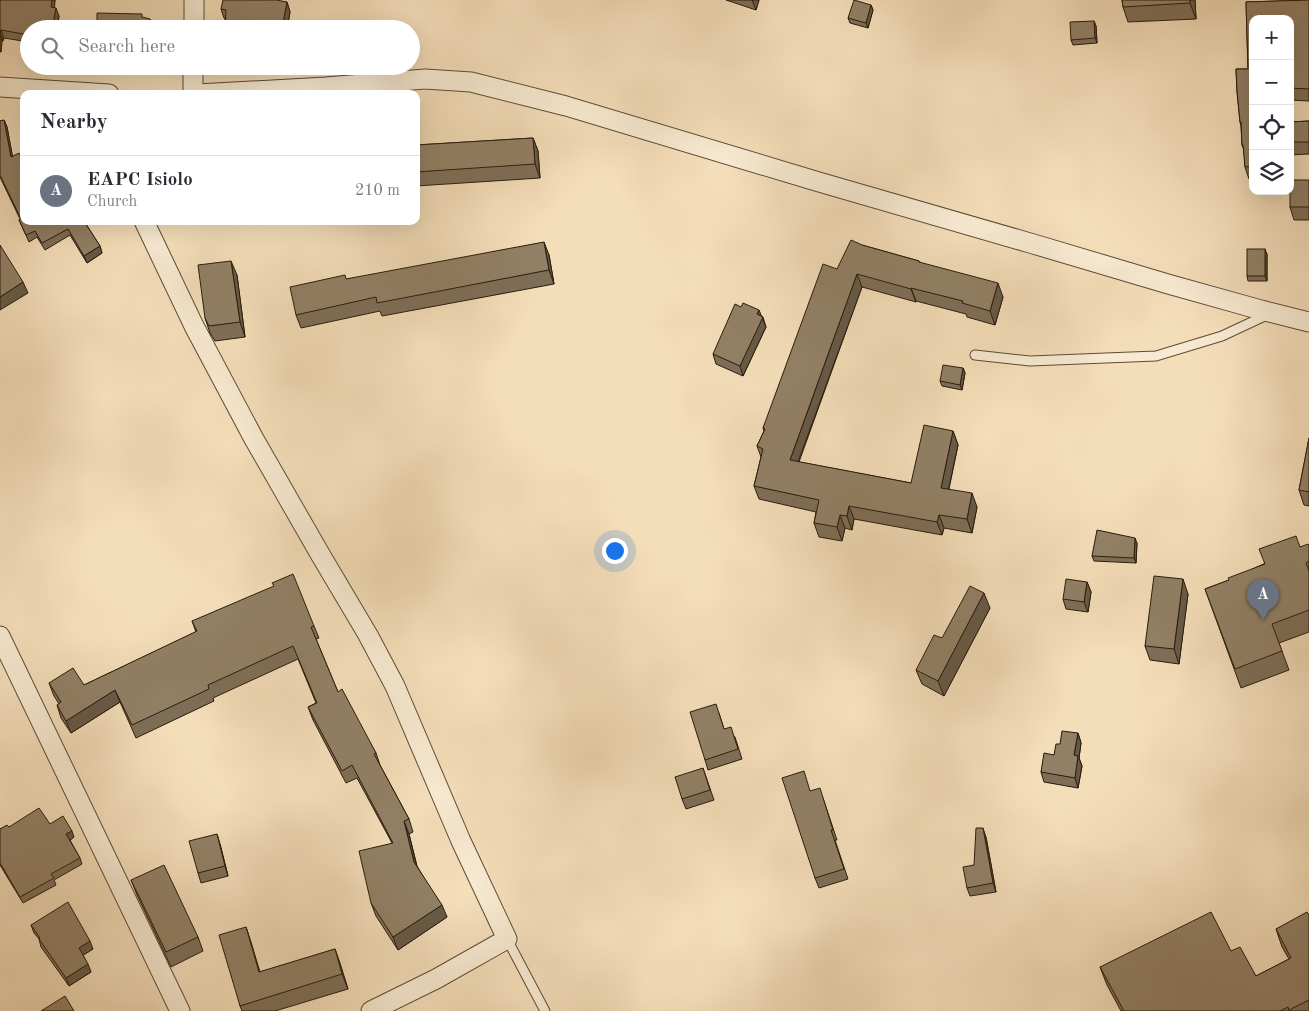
<!DOCTYPE html>
<meta charset="utf-8">
<style>
body{margin:0;font-family:"Old Standard TT",serif;background:#f2f2f3;color:#2b2b33}
.controls{position:absolute;right:15px;top:15px;display:grid;overflow:hidden;border-radius:10px;box-shadow:0 5px 20px #0002}
.controls button{width:45px;height:45px;display:grid;place-items:center;padding:0;border:0;border-bottom:1px solid #e1e1e2;background:#fff;color:#2b2b33;font:25px sans-serif}
.you{position:absolute;left:614px;top:550px;width:18px;height:18px;margin:-12px;border:4px solid #fff;border-radius:50%;background:#1a73e8;box-shadow:0 0 0 8px #1a73e833}
.badge{display:grid;place-items:center;width:32px;height:32px;border-radius:50%;background:#8f2418;color:#fff;font-size:16px;font-weight:700}
.pin{position:absolute;translate:-50% -41px;filter:drop-shadow(0 1px 2px #0008)}
.pin::after{content:'';position:absolute;top:26px;width:18px;height:15px;background:inherit;clip-path:polygon(0 0,100% 0,50% 100%)}
.list{margin:0;padding:0;list-style:none}
h2{display:flex;justify-content:space-between;align-items:center;height:65px;margin:0;padding:0 20px;font-size:21px}
h2 small{font-size:16px;font-weight:400;color:#7c7c81}
.list li{display:grid;grid-template-columns:32px 1fr auto;gap:15px;align-items:center;box-sizing:border-box;height:70px;padding:0 20px;border-top:1px solid #e1e1e2}
.list b{display:block;font-size:19px;white-space:nowrap}
.list p{margin:0;font-size:16px;white-space:nowrap;color:#7c7c81}
.list em{font-size:16px;font-style:normal;color:#7c7c81}
.icon{flex:none;width:28px;height:28px;fill:none;stroke:currentColor;stroke-width:2;stroke-linecap:round;stroke-linejoin:round}
.map{position:relative;flex:none;width:1309px;height:1011px;overflow:hidden}
.search{position:absolute;background:#fff;box-shadow:0 5px 20px #0002;left:20px;top:20px;width:400px;height:55px;display:flex;align-items:center;gap:12px;box-sizing:border-box;padding:0 18px;border-radius:28px;color:#7c7c81;font-size:19px}
.panel{position:absolute;background:#fff;box-shadow:0 5px 20px #0002;left:20px;top:90px;width:400px;height:135px;border-radius:10px}
.map>svg:first-child{display:block}
</style>
<div class="map">
<svg width="1309" height="1011" viewBox="0 0 1309 1011">
<rect width="100%" height="100%" fill="#f4deb9"/>
<filter id="stains"><feTurbulence type="fractalNoise" baseFrequency=".004" numOctaves="4"/><feColorMatrix values="0 0 0 0 .2 0 0 0 0 .09 0 0 0 0 .02 0 0 0 .5 -.17"/></filter>
<radialGradient id="worn" r=".72"><stop offset=".6" stop-color="#630" stop-opacity="0"/><stop offset="1" stop-color="#630" stop-opacity=".3"/></radialGradient>
<g fill="none" stroke-linecap="round" stroke-linejoin="round">
<g stroke="#5b4c37" stroke-width="11">
<g id="service">
<polyline points="975,355 1030,361 1156,356 1222,336 1269,314"/>
<polyline points="507,939 545,1011"/>
</g>
</g>
<g stroke="#5b4c37" stroke-width="21">
<g id="minor">
<polyline points="194,29 194,0"/>
<polyline points="0,87 109,94"/>
<polyline points="193,94 193,66"/>
<polyline points="197,94 326,87 425,79 471,82 566,106 819,182 1030,243 1168,284 1261,310 1309,322"/>
<polyline points="144,221 194,326 254,439 320,554 368,635 395,686 461,841 507,939 436,979 371,1011"/>
<polyline points="0,636 180,1011"/>
</g>
</g>
<use href="#service" stroke="#f8ead2" stroke-width="9"/>
<use href="#minor" stroke="#f8ead2" stroke-width="19"/>
</g>
<g fill="#7e6e58" stroke="#281b0c">
<polygon points="0,0 55,0 54,8 59,16 57,29 29,29 29,42 4,38 3,41 2,41 1,52 0,52"/>
<polygon points="726,0 759,0 756,10"/>
<polygon points="1122,0 1195,0 1196,19 1128,22 1123,7"/>
<polygon points="1309,0 1309,101 1290,100 1290,19 1253,19 1253,179 1249,179 1245,167 1244,150 1242,145 1241,126 1240,122 1237,91 1236,69 1248,69 1246,2"/>
<polygon points="279,1 287,2 290,12 287,29 225,29 225,19 224,18 221,9"/>
<polygon points="871,5 873,10 868,28 850,23 848,18"/>
<polygon points="1094,21 1096,26 1097,43 1073,45 1071,40"/>
<polygon points="35,66 68,66 67,71"/>
<polygon points="238,66 288,66 287,70"/>
<polygon points="4,120 7,127 24,221 84,221 100,246 102,253 87,263 70,235 45,250 37,237 29,242 19,220 20,219 0,177 0,121"/>
<polygon points="1309,121 1309,154 1290,155 1290,122"/>
<polygon points="533,138 538,151 540,178 416,186 416,145"/>
<polygon points="1309,180 1309,220 1294,220 1290,207"/>
<polygon points="862,245 919,261 919,262 1003,297 995,325 967,317 966,314 916,301 916,302 862,287 799,462 911,483 953,431 958,445 949,489 977,507 972,533 944,528 942,535 854,519 852,530 845,528 842,541 819,537 814,523 816,512 759,499 754,486 761,457 757,446 764,431 763,428 837,269"/>
<polygon points="1267,254 1267,281 1248,281 1247,276"/>
<polygon points="549,255 554,284 382,316 380,311 301,328 296,315 347,279"/>
<polygon points="237,275 245,337 215,341 210,333 205,318"/>
<polygon points="761,316 763,317 766,327 743,376 716,364 713,354"/>
<polygon points="963,368 965,373 962,390 942,386 940,381"/>
<polygon points="1309,438 1309,506 1304,505 1299,490"/>
<polygon points="1137,543 1136,563 1094,561 1092,556"/>
<polygon points="1309,546 1309,632 1279,643 1289,670 1241,688 1205,589 1229,580 1300,547"/>
<polygon points="1087,582 1091,592 1088,612 1066,609 1063,599"/>
<polygon points="1188,594 1179,664 1150,660 1145,646"/>
<polygon points="990,608 944,696 922,684 916,670 942,638"/>
<polygon points="192,621 314,626 319,638 316,639 338,692 376,753 380,765 409,819 413,832 409,834 417,866 447,917 398,950 376,916 371,903 392,843 357,778 346,783 313,720 308,707 316,703 298,659 213,698 214,701 136,738 120,702 71,733 61,718 57,705 59,704 54,696 49,683 84,685 196,632"/>
<polygon points="719,713 724,729 735,737 742,759 708,770 705,760"/>
<polygon points="1078,733 1081,743 1079,758 1082,766 1078,788 1044,782 1041,772 1054,755 1060,744"/>
<polygon points="703,768 714,800 686,809 682,799"/>
<polygon points="811,791 823,798 837,840 835,840 848,879 819,888 815,878"/>
<polygon points="50,824 74,837 70,840 80,858 82,864 54,880 56,885 23,903 0,865 0,829 9,827"/>
<polygon points="986,837 996,892 970,896 967,888 974,865"/>
<polygon points="220,844 228,876 201,883 198,873"/>
<polygon points="131,880 198,937 203,951 171,967 137,895"/>
<polygon points="1309,915 1309,1011 1121,1011 1107,985 1100,967 1231,951 1256,976 1289,959 1282,947 1276,929"/>
<polygon points="31,925 93,949 83,955 91,972 69,986 41,947 39,939 34,933"/>
<polygon points="246,927 260,972 335,949 348,989 275,1011 242,1011 240,1006"/>
</g>
<g fill="#665a47" stroke="#281b0c">
<polygon points="52,0 55,0 54,15 51,7"/>
<polygon points="752,0 759,0 756,10"/>
<polygon points="1190,0 1195,0 1196,19 1190,3"/>
<polygon points="287,2 290,12 287,29 282,29"/>
<polygon points="871,5 873,10 868,28 866,23"/>
<polygon points="56,8 59,16 57,29 52,29"/>
<polygon points="150,19 152,24 151,29 148,29"/>
<polygon points="1094,21 1096,26 1097,43 1095,38"/>
<polygon points="1,30 4,38 3,41 0,33"/>
<polygon points="0,35 2,41 1,52 0,49"/>
<polygon points="4,120 7,127 14,164 11,157"/>
<polygon points="533,138 538,151 540,178 535,164"/>
<polygon points="544,242 549,255 554,284 549,270"/>
<polygon points="100,246 102,253 87,263 84,256"/>
<polygon points="1265,249 1267,254 1267,281 1265,276"/>
<polygon points="231,261 237,275 245,337 240,322"/>
<polygon points="857,274 862,287 794,473 790,460"/>
<polygon points="23,282 28,293 0,310 0,297"/>
<polygon points="998,283 1003,297 995,325 990,311"/>
<polygon points="911,288 916,301 916,302 911,289"/>
<polygon points="759,310 766,327 743,376 740,366"/>
<polygon points="963,368 965,373 962,390 960,385"/>
<polygon points="953,431 958,445 946,501 941,488"/>
<polygon points="972,493 977,507 972,533 967,519"/>
<polygon points="849,506 854,519 852,530 847,516"/>
<polygon points="840,515 845,528 842,541 837,527"/>
<polygon points="939,515 944,528 942,535 937,522"/>
<polygon points="1135,538 1137,543 1136,563 1134,558"/>
<polygon points="1183,579 1188,594 1179,664 1174,649"/>
<polygon points="1087,582 1091,592 1088,612 1084,602"/>
<polygon points="984,593 990,608 944,696 938,681"/>
<polygon points="115,690 120,702 71,733 66,721"/>
<polygon points="1078,733 1081,743 1079,758 1082,766 1078,788 1075,778 1074,755"/>
<polygon points="404,821 409,834 419,875 414,862"/>
<polygon points="983,828 986,837 996,892 993,883"/>
<polygon points="72,831 74,837 69,841 66,834"/>
<polygon points="217,834 220,844 228,876 225,866"/>
<polygon points="442,905 447,917 398,950 393,937"/>
<polygon points="246,927 251,942 264,987 259,972"/>
<polygon points="90,941 93,949 82,956 79,948"/>
<polygon points="335,949 340,963 348,989 342,974"/>
<polygon points="88,964 91,972 69,986 66,978"/>
</g>
<g fill="#928066" stroke="#281b0c">
<polygon points="0,0 52,0 51,7 56,8 52,29 29,29 29,35 1,30 0,33"/>
<polygon points="223,0 276,0 287,2 282,29 225,29 226,10 221,9"/>
<polygon points="854,0 871,5 866,23 848,18"/>
<polygon points="1122,0 1190,0 1190,3 1123,7"/>
<polygon points="1309,0 1309,89 1290,88 1290,19 1253,19 1253,166 1245,167 1243,145 1242,145 1241,122 1240,122 1237,91 1236,69 1248,69 1246,2"/>
<polygon points="97,13 142,14 142,17 150,19 148,29 90,29 91,26 97,27"/>
<polygon points="1094,21 1095,38 1071,40 1070,22"/>
<polygon points="4,120 11,157 19,153 24,163 24,221 84,221 100,246 84,256 68,229 42,243 35,231 26,235 19,220 21,219 0,175 0,121"/>
<polygon points="1309,121 1309,142 1290,142 1290,122"/>
<polygon points="533,138 535,164 416,172 416,145"/>
<rect x="1290" y="180" width="19" height="27"/>
<polygon points="851,240 862,245 919,261 919,262 998,283 990,311 962,303 963,301 911,288 911,289 857,274 790,460 911,483 924,425 953,431 941,488 972,493 967,519 939,515 937,522 849,506 847,516 840,515 837,527 814,523 819,500 754,486 763,449 757,446 765,429 763,428 823,264 837,269"/>
<polygon points="544,242 549,270 377,303 376,297 296,315 290,287 345,275 346,279"/>
<polygon points="0,245 23,282 0,297"/>
<rect x="1247" y="249" width="18" height="27"/>
<polygon points="231,261 240,322 209,326 205,318 198,265"/>
<polygon points="743,303 759,310 757,314 763,317 740,366 713,354 735,304 741,307"/>
<polygon points="943,365 963,368 960,385 940,381"/>
<polygon points="1309,438 1309,492 1299,490"/>
<polygon points="1097,530 1135,538 1134,558 1092,556"/>
<polygon points="1296,536 1300,547 1308,544 1309,546 1309,561 1306,563 1309,571 1309,610 1272,624 1282,651 1235,669 1205,589 1229,580 1228,578 1265,564 1259,549"/>
<polygon points="293,574 314,626 311,627 338,692 342,689 376,753 374,754 409,819 404,821 414,862 442,905 393,937 371,903 359,851 393,843 352,765 342,771 308,707 317,703 293,646 208,685 209,689 132,725 115,690 66,721 57,705 61,702 49,683 73,668 84,685 197,631 192,621 274,586 272,583"/>
<polygon points="1154,576 1183,579 1174,649 1145,646"/>
<polygon points="1066,579 1087,582 1084,602 1063,599"/>
<polygon points="970,586 984,593 938,681 916,670 934,635 942,638"/>
<polygon points="716,704 724,729 731,727 738,749 705,760 690,712"/>
<polygon points="1062,731 1078,733 1074,755 1078,756 1075,778 1041,772 1044,753 1054,755 1056,744 1060,744"/>
<polygon points="703,768 710,790 682,799 675,777"/>
<polygon points="804,771 810,791 820,788 833,830 831,830 844,869 815,878 782,778"/>
<polygon points="39,808 50,824 63,816 72,831 66,834 80,858 51,874 54,878 20,897 0,863 0,829 7,825 9,827"/>
<polygon points="976,828 983,828 993,883 967,888 963,867 974,865"/>
<polygon points="217,834 225,866 198,873 189,841"/>
<polygon points="164,865 198,937 166,952 131,880"/>
<polygon points="68,902 90,941 79,948 88,964 66,978 39,939 40,938 31,925"/>
<polygon points="1211,912 1231,951 1240,947 1256,976 1291,958 1276,929 1307,912 1309,915 1309,1000 1289,1010 1288,1007 1280,1011 1124,1011 1100,967"/>
<polygon points="246,927 259,972 335,949 342,974 240,1006 219,935"/>
<polygon points="65,996 74,1011 41,1011"/>
</g>
<rect width="100%" height="100%" filter="url(#stains)"/>
<rect width="100%" height="100%" fill="url(#worn)"/>
</svg>
<div class="controls">
<button>+</button>
<button>−</button>
<button><svg class="icon" aria-label="locate" viewBox="0 0 24 24"><circle cx="12" cy="12" r="6"/><path d="M12 2v4M12 18v4M2 12h4M18 12h4"/></svg></button>
<button><svg class="icon" aria-label="layers" viewBox="0 0 24 24"><path d="M12 4l9 5-9 5-9-5zM3 14l9 5 9-5"/></svg></button>
</div>
<div class="you"></div>
<div class="pin badge" style="left:1263px;top:620px;background:#6b7280">A</div>
<div class="search"><svg class="icon" aria-label="search" viewBox="0 0 24 24"><circle cx="10" cy="10" r="6"/><path d="M15 15l6 6"/></svg>Search here</div>
<section class="panel">
<h2>Nearby<small></small></h2>
<ul class="list">
<li><span class="badge" style="background:#6b7280">A</span><div><b>EAPC Isiolo</b><p>Church</p></div><em>210 m</em></li>
</ul>
</section>
</div>
